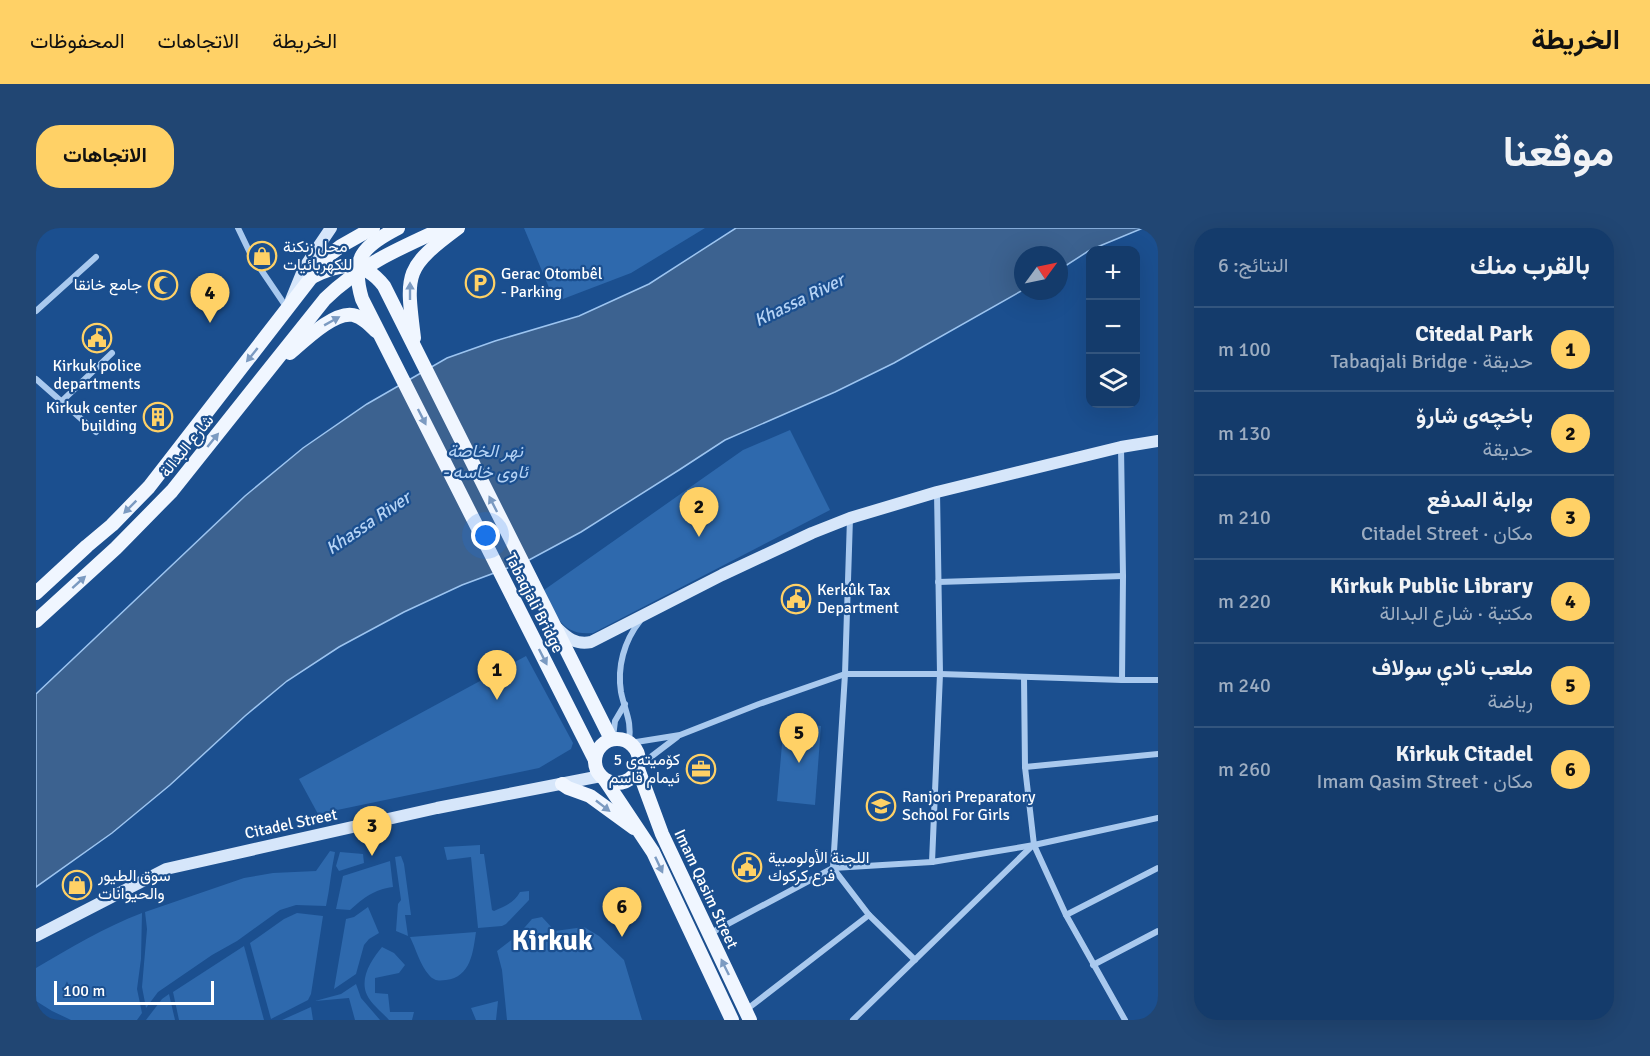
<!DOCTYPE html>
<html lang="ar">
<meta charset="utf-8">
<style>
body{margin:0;font-family:Signika,Vazirmatn,sans-serif;background:#214673;color:#f1f3f6;direction:rtl}
.controls{position:absolute;right:18px;top:18px;display:grid;overflow:hidden;border-radius:12px;box-shadow:0 6px 24px #0002}
.controls button{width:54px;height:54px;display:grid;place-items:center;padding:0;border:0;border-bottom:2px solid #33557e;background:#143b6b;color:#f1f3f6;font:30px sans-serif}
.compass{position:absolute;left:978px;top:18px;width:54px;height:54px;border-radius:50%;background:#143b6b;box-shadow:0 6px 24px #0002;rotate:57deg}
.scale{position:absolute;left:18px;bottom:15px;width:160px;box-sizing:border-box;padding-left:6px;border:3px solid #fff;border-top:0;font-size:16px;line-height:21px;white-space:nowrap;color:#fff;-webkit-text-stroke:4px #1b4f8f;paint-order:stroke}
.you{position:absolute;left:450px;top:308px;width:21px;height:21px;margin:-15px;border:4px solid #fff;border-radius:50%;background:#1a73e8;box-shadow:0 0 0 9px #1a73e833}
.badge{display:grid;place-items:center;width:39px;height:39px;border-radius:50%;background:#ffd166;color:#111;font-size:20px;font-weight:700}
.pin{position:absolute;translate:-50% -50px;filter:drop-shadow(0 2px 3px #0008)}
.pin::after{content:'';position:absolute;top:32px;width:21px;height:18px;background:inherit;clip-path:polygon(0 0,100% 0,50% 100%)}
.list{margin:0;padding:0;list-style:none}
h2{display:flex;justify-content:space-between;align-items:center;height:78px;margin:0;padding:0 24px;font-size:26px}
h2 small{font-size:20px;font-weight:400;color:#9dadc1}
.list li{display:grid;grid-template-columns:39px 1fr auto;gap:18px;align-items:center;box-sizing:border-box;height:84px;padding:0 24px;border-top:2px solid #33557e}
.list b{display:block;font-size:22px;white-space:nowrap}
.list p{margin:0;font-size:20px;white-space:nowrap;color:#9dadc1}
.list em{font-size:20px;font-style:normal;color:#9dadc1}
.icon{flex:none;width:33px;height:33px;fill:none;stroke:currentColor;stroke-width:2;stroke-linecap:round;stroke-linejoin:round}
.map{position:relative;flex:none;width:1122px;height:792px;overflow:hidden;direction:ltr;border-radius:24px}
header{display:flex;align-items:center;gap:36px;box-sizing:border-box;height:84px;padding:0 30px;background:#ffd166;color:#111}
header strong{font-size:28px}
nav{display:flex;gap:33px;margin-inline-start:auto;font-size:21px}
.intro{display:flex;align-items:center;justify-content:space-between;box-sizing:border-box;height:144px;padding:0 36px}
h1{margin:0;font-size:42px}
.button{padding:15px 27px;border-radius:24px;background:#ffd166;color:#111;font-size:21px;font-weight:700}
main{display:flex;gap:36px;padding:0 36px}
aside{flex:1;background:#143b6b;border-radius:24px;box-shadow:0 6px 24px #0002}
.map>svg:first-child{display:block}
</style>
<header>
<strong>الخريطة</strong>
<nav><a>الخريطة</a><a>الاتجاهات</a><a>المحفوظات</a></nav>
</header>
<div class="intro"><h1>موقعنا</h1><a class="button">الاتجاهات</a></div>
<main>
<aside>
<h2>بالقرب منك<small>النتائج: 6</small></h2>
<ul class="list">
<li><span class="badge">1</span><div><b>Citedal Park</b><p>حديقة · Tabaqjali Bridge</p></div><em>100 m</em></li>
<li><span class="badge">2</span><div><b>باخچەی شارۆ</b><p>حديقة</p></div><em>130 m</em></li>
<li><span class="badge">3</span><div><b>بوابة المدفع</b><p>مكان · Citadel Street</p></div><em>210 m</em></li>
<li><span class="badge">4</span><div><b>Kirkuk Public Library</b><p>مكتبة · شارع البدالة</p></div><em>220 m</em></li>
<li><span class="badge">5</span><div><b>ملعب نادي سولاف</b><p>رياضة</p></div><em>240 m</em></li>
<li><span class="badge">6</span><div><b>Kirkuk Citadel</b><p>مكان · Imam Qasim Street</p></div><em>260 m</em></li>
</ul>
</aside>
<div class="map">
<svg width="1122" height="792" viewBox="0 0 1122 792">
<rect width="100%" height="100%" fill="#1b4f8f"/>
<g fill="#2e69ad">
<polygon points="488,0 669,0 595,45 519,74"/>
<path d="M754,202L794,282L557,405C525,408 520,387 508,362L707,222Z"/>
<polygon points="490,428 537,515 535,521 503,540 282,586 263,551"/>
<polygon points="748,494 785,498 779,577 741,573"/>
<path d="M444,617V626H448L456,682L458,683C469,678 478,675 484,664L493,663V672L470,696L466,698L442,700L435,629L411,632L408,619Z"/>
<path d="M294,623L299,624C295,642 294,660 290,678L260,677L244,682L201,713L176,727L122,764L110,780L106,759L111,701L109,684L208,650L237,645L280,643Z"/>
<polygon points="304,624 327,626 328,635 303,643 300,638"/>
<polygon points="365,628 368,636 375,687 369,687 372,708 360,703 362,676 365,672 359,629"/>
<path d="M354,633L357,659C337,662 329,669 314,682L300,681L307,648Z"/>
<polygon points="332,679 343,705 333,711 328,717 320,746 298,761 310,691 318,689"/>
<path d="M106,685L105,731L101,761L106,785L101,792H35L16,783L0,773V740C34,720 69,699 106,685Z"/>
<polygon points="261,685 287,688 275,766 272,772 235,791 214,715 248,691"/>
<polygon points="506,689 519,703 548,699 563,708 588,732 606,792 471,792 466,742 461,723 482,707 496,691"/>
<path d="M440,704C437,724 435,749 410,752C403,753 398,753 393,747C384,737 380,721 374,709Z"/>
<polygon points="208,718 228,792 143,792 137,764"/>
<path d="M346,719L358,725L369,737L363,745L339,750V765L352,766L354,784H378L376,792H353C346,784 335,776 331,767C323,750 336,731 346,719Z"/>
<polygon points="320,756 325,770 344,792 319,792 313,770 279,773 305,766"/>
<polygon points="133,766 139,792 110,792 126,771"/>
<polygon points="462,773 460,792 440,792 435,780"/>
<polygon points="275,779 277,792 246,792"/>
</g>
<polygon fill="#3c6290" stroke="#9cc4f0" stroke-width="1.5" points="700,0 1107,0 1054,22 1023,42 1023,27 987,27 987,62 858,135 799,164 689,212 643,242 545,304 493,332 426,357 368,384 303,419 251,453 209,488 134,557 76,605 0,659 0,466 209,268 267,220 331,176 411,130 459,113 543,88 613,56"/>
<g fill="none" stroke-linecap="round" stroke-linejoin="round">
<g stroke="#a9c9ee" stroke-width="6">
<polyline points="202,0 215,27 251,80"/>
<polyline points="0,83 60,29"/>
<polyline points="0,151 60,204"/>
<polyline points="26,173 76,125"/>
<polyline points="1085,219 1087,348 1086,452"/>
<polyline points="814,290 809,446 797,640 833,687 879,732"/>
<polyline points="902,354 1087,348"/>
<polyline points="988,449 989,539 998,617 1030,687 1089,792"/>
<polyline points="577,509 579,493 589,476"/>
<path d="M593,514C596,492 589,484 585,464C581,439 588,413 604,393"/>
<polyline points="594,515 644,507 723,476 809,446 904,446 1086,452 1122,452"/>
<polyline points="603,538 641,509"/>
<polyline points="989,539 1122,526"/>
<polyline points="896,634 904,446 901,264"/>
<polyline points="1030,687 1122,640"/>
<polyline points="673,706 797,640 896,634 998,617 1122,590"/>
<polyline points="1057,737 1122,703"/>
<polyline points="710,782 833,687"/>
<polyline points="817,792 997,617"/>
</g>
<g stroke="#d6e6fa" stroke-width="12">
<polyline points="255,72 268,40 295,0"/>
<path d="M521,400C531,410 540,417 555,414L686,347L776,305L814,290L901,264L1085,219L1122,213"/>
<polyline points="0,708 130,641 401,580 565,548"/>
</g>
<g stroke="#f0f6ff" stroke-width="14">
<path d="M362,0C327,18 314,30 326,71L559,532"/>
<path d="M276,49C304,35 327,31 348,58L575,511"/>
<path d="M378,110C370,45 368,40 422,0"/>
<path d="M254,125C267,114 298,83 317,87C326,89 333,96 340,103"/>
<polyline points="0,365 51,318 76,297 113,259 292,28 305,18 337,0"/>
<path d="M0,393L80,320L136,263L289,71C322,38 366,19 408,0"/>
<circle cx="581" cy="533" r="22"/>
<polyline points="602,541 626,606 714,792"/>
<polyline points="569,552 617,624 696,792"/>
<polyline points="526,556 532,560 554,568 598,600"/>
</g>
</g>
<defs><path id="oneway-solid" d="M-6-.8H1V-3.2L6.5 0L1 3.2V.8H-6Z" transform="scale(1.5)"/></defs>
<g fill="#7b9ac1">
<use href="#oneway-solid" transform="translate(374 63) rotate(-90)"/>
<use href="#oneway-solid" transform="translate(296 93) rotate(-29)"/>
<use href="#oneway-solid" transform="translate(216 127) rotate(129)"/>
<use href="#oneway-solid" transform="translate(386 189) rotate(63)"/>
<use href="#oneway-solid" transform="translate(177 212) rotate(-51)"/>
<use href="#oneway-solid" transform="translate(457 276) rotate(-117)"/>
<use href="#oneway-solid" transform="translate(94 279) rotate(135)"/>
<use href="#oneway-solid" transform="translate(43 354) rotate(-42)"/>
<use href="#oneway-solid" transform="translate(507 429) rotate(63)"/>
<use href="#oneway-solid" transform="translate(567 578) rotate(38)"/>
<use href="#oneway-solid" transform="translate(623 637) rotate(65)"/>
<use href="#oneway-solid" transform="translate(689 739) rotate(-116)"/>
</g>
<defs>
<g id="shop-ring" transform="scale(1.5)"><circle r="9.5" fill="#1b4f8f" stroke="#ffd166" stroke-width="1.5"/><path d="M-5-2.5h2.3a2.7 3.5 0 0 1 5.4 0H5L5.5 6h-11ZM-1.5-2.5h3a1.5 2.3 0 0 0-3 0Z" fill="#ffd166"/></g>
<g id="parking-ring" transform="scale(1.5)"><circle r="9.5" fill="#1b4f8f" stroke="#ffd166" stroke-width="1.5"/><path d="M-3.5-5.5H1a3.5 3.5 0 0 1 0 7H-1V5.5H-3.5ZM-1-3.4V-.6H.8a1.4 1.4 0 0 0 0-2.8Z" fill="#ffd166"/></g>
<g id="mosque-ring" transform="scale(1.5)"><circle r="9.5" fill="#1b4f8f" stroke="#ffd166" stroke-width="1.5"/><path d="M3.5-4.9A6 6 0 1 0 3.5 4.9A5 5 0 1 1 3.5-4.9Z" fill="#ffd166"/></g>
<g id="civic-ring" transform="scale(1.5)"><circle r="9.5" fill="#1b4f8f" stroke="#ffd166" stroke-width="1.5"/><path d="M-.6-6.5H3V-4.5H.6V-3L4-1V1h2V6H-6V1h2V-1L-.6-3ZM-1.2 2.5V6h2.4V2.5Z" fill="#ffd166"/></g>
<g id="building-ring" transform="scale(1.5)"><circle r="9.5" fill="#1b4f8f" stroke="#ffd166" stroke-width="1.5"/><path d="M-4-6H4V6H1V3H-1V6H-4ZM-2.5-4.3h1.7v1.8h-1.7ZM.8-4.3h1.7v1.8H.8ZM-2.5-1h1.7V.8h-1.7ZM.8-1h1.7V.8H.8Z" fill="#ffd166"/></g>
<g id="office-ring" transform="scale(1.5)"><circle r="9.5" fill="#1b4f8f" stroke="#ffd166" stroke-width="1.5"/><path d="M-6-3h4V-5.5h4V-3h4V5H-6ZM-1-4.5V-3h2v-1.5ZM-6 0V1H6V0Z" fill="#ffd166"/></g>
<g id="school-ring" transform="scale(1.5)"><circle r="9.5" fill="#1b4f8f" stroke="#ffd166" stroke-width="1.5"/><path d="M0-5L7-2L0 1L-7-2ZM-4 1L0 2.5L4 1V4Q0 6-4 4Z" fill="#ffd166"/></g>
</defs>
<g fill-rule="evenodd">
<use href="#shop-ring" x="226" y="28"/>
<use href="#parking-ring" x="444" y="55"/>
<use href="#mosque-ring" x="127" y="57"/>
<use href="#civic-ring" x="61" y="110"/>
<use href="#building-ring" x="122" y="189"/>
<use href="#civic-ring" x="760" y="371"/>
<use href="#office-ring" x="665" y="541"/>
<use href="#school-ring" x="845" y="578"/>
<use href="#civic-ring" x="711" y="639"/>
<use href="#shop-ring" x="41" y="657"/>
</g>
<g text-anchor="middle" dominant-baseline="central" stroke-width="4.5" stroke-linejoin="round" paint-order="stroke">
<g font-size="16" fill="#fff" stroke="#1b4f8f" text-anchor="start">
<text x="247" y="19">محل زنكنة<tspan x="247" dy="18">للكهربائيات</tspan></text>
<text x="465" y="46">Gerac Otombêl<tspan x="465" dy="18">- Parking</tspan></text>
<text x="106" y="57" text-anchor="end">جامع خانقا</text>
<text x="61" y="138" text-anchor="middle">Kirkuk police<tspan x="61" dy="18">departments</tspan></text>
<text x="101" y="180" text-anchor="end">Kirkuk center<tspan x="101" dy="18">building</tspan></text>
<text x="781" y="362">Kerkûk Tax<tspan x="781" dy="18">Department</tspan></text>
<text x="644" y="532" text-anchor="end">کۆمیتەی 5<tspan x="644" dy="18">ئیمام قاسم</tspan></text>
<text x="866" y="569">Ranjori Preparatory<tspan x="866" dy="18">School For Girls</tspan></text>
<text x="732" y="630">اللجنة الأولومبية<tspan x="732" dy="18">فرع كركوك</tspan></text>
<text x="62" y="648">سوق الطيور<tspan x="62" dy="18">والحيوانات</tspan></text>
</g>
<g font-size="16" fill="#fff" stroke="#1b4f8f">
<text transform="translate(151 218) rotate(-51)">شارع البدالة</text>
<text transform="translate(498 375) rotate(63)">Tabaqjali Bridge</text>
<text transform="translate(255 596) rotate(-12)">Citadel Street</text>
<text transform="translate(670 661) rotate(65)">Imam Qasim Street</text>
</g>
<g font-size="18" font-style="italic" fill="#b5d3f5" stroke="#1b4f8f">
<text transform="translate(763 72) rotate(-26)">Khassa River</text>
<text x="449" y="223">نهر الخاصة<tspan x="449" dy="21">- ئاوی خاسە</tspan></text>
<text transform="translate(332 295) rotate(-34)">Khassa River</text>
</g>
<g font-size="28" font-weight="bold" fill="#fff" stroke="#1b4f8f">
<text x="516" y="713">Kirkuk</text>
</g>
</g>
</svg>
<div class="controls">
<button>+</button>
<button>−</button>
<button><svg class="icon" aria-label="layers" viewBox="0 0 24 24"><path d="M12 4l9 5-9 5-9-5zM3 14l9 5 9-5"/></svg></button>
</div>
<svg class="compass" viewBox="-18 -18 36 36"><path d="M0-13l5 13h-10z" fill="#e53935"/><path d="M0 13l5-13h-10z" fill="#9dadc1"/></svg>
<div class="scale">100 m</div>
<div class="you"></div>
<div class="pin badge" style="left:461px;top:472px">1</div>
<div class="pin badge" style="left:663px;top:309px">2</div>
<div class="pin badge" style="left:336px;top:628px">3</div>
<div class="pin badge" style="left:174px;top:95px">4</div>
<div class="pin badge" style="left:763px;top:535px">5</div>
<div class="pin badge" style="left:586px;top:709px">6</div>
</div>
</main>
